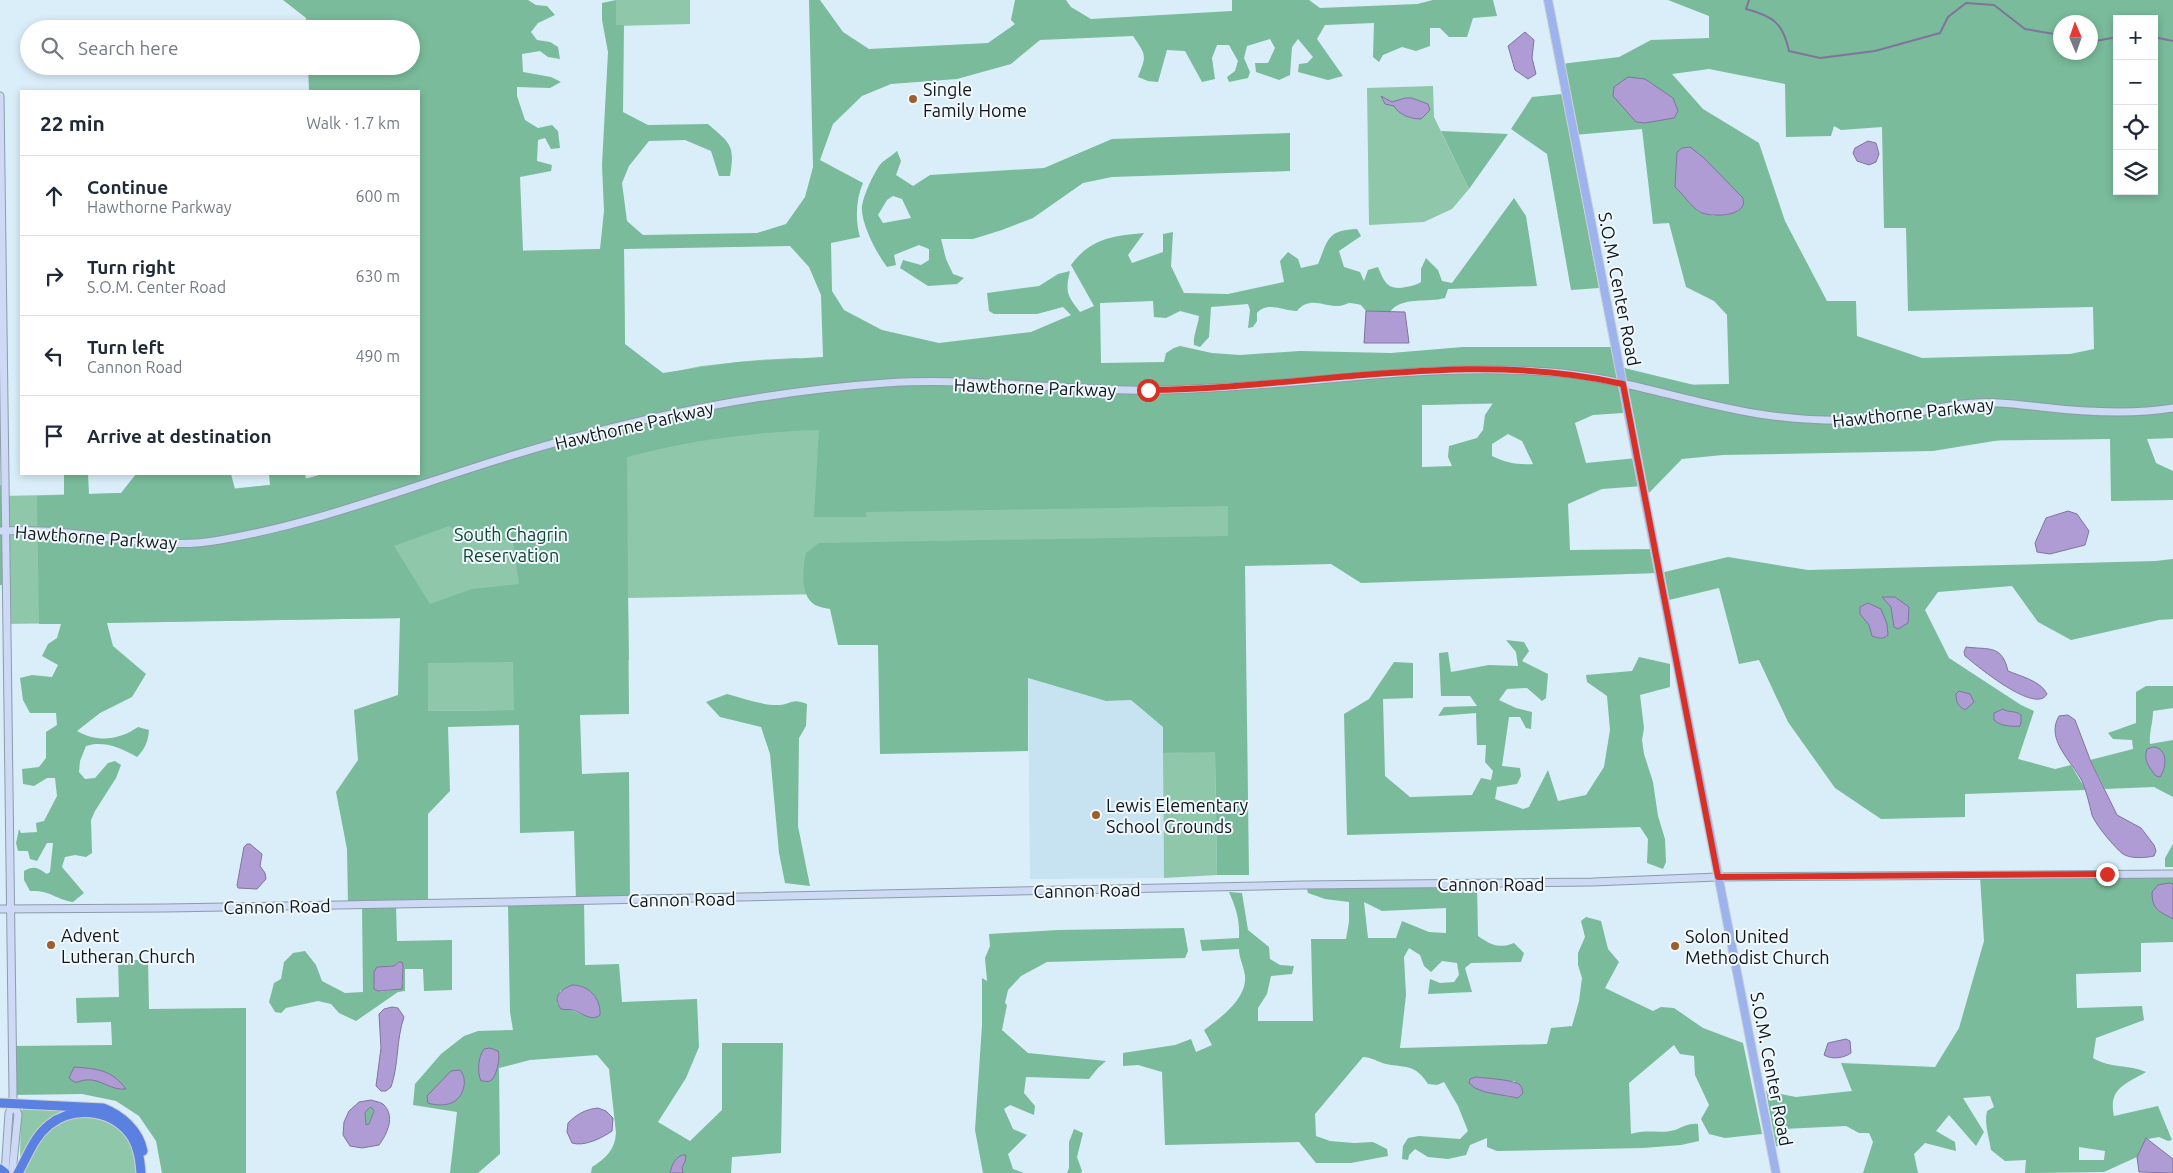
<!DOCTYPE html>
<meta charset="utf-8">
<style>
body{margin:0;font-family:Ubuntu,sans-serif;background:#f6f6f7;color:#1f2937}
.controls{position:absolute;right:15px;top:15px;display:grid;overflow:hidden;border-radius:0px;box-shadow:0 2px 8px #0003}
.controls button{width:45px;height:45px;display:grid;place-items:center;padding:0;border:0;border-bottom:1px solid #e0e1e3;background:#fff;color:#1f2937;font:25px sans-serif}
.compass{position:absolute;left:2053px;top:15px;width:45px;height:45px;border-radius:50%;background:#fff;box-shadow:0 2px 8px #0003;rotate:358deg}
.stop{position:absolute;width:15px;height:15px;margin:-11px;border:4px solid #d93025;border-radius:50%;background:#fff}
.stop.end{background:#d93025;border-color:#fff;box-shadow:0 1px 5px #0008}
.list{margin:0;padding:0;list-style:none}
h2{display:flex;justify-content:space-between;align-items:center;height:65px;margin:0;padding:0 20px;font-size:21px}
h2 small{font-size:16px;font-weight:400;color:#747a83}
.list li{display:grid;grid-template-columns:32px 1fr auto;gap:15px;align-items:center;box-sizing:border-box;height:80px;padding:0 20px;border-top:1px solid #e0e1e3}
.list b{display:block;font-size:19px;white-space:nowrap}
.list p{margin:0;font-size:16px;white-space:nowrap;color:#747a83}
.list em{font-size:16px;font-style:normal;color:#747a83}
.icon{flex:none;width:28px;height:28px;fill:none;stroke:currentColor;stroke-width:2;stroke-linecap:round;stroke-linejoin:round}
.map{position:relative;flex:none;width:2173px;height:1173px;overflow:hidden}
.search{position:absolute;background:#fff;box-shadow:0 2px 8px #0003;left:20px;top:20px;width:400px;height:55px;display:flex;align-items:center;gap:12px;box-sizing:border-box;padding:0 18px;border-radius:28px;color:#747a83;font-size:19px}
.panel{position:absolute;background:#fff;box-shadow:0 2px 8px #0003;left:20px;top:90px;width:400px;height:385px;border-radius:0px}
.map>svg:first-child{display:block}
</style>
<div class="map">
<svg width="2173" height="1173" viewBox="0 0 2173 1173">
<rect width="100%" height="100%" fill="#daeef9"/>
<polygon fill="#c7e3f2" points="1028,678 1106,701 1131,700 1163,727 1164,878 1030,879"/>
<g fill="#8fc7aa">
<polygon points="616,0 690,0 690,24 616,26"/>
<polygon points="1433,86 1434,117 1469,189 1452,209 1424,222 1369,225 1367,88"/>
<polygon points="624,249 625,382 701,366 758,360 797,358 823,369 1619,366 1672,385 2133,378 2173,362 2173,438 1684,445 1626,401 1422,405 1228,471 1229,586 628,598 629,660 514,662 514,710 428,711 428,664 415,618 6,624 5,585 0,585 0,485 4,496 208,491 270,485 329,474 419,474 419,252"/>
<polygon points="1215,751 1217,875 1164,878 1163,753"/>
<path d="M24,1108L69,1110C46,1118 32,1134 23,1157L20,1156L21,1111Z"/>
<path d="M79,1114C88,1116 100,1116 107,1119C129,1129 136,1151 137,1173H24L30,1153L51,1127Z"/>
</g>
<g fill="#79bb9a" fill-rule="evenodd">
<path d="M283,0H528L536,5L547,6L555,15L538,23L531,32L537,40L550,42L558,47L560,59L548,57L540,51L522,54L523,72L551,77L561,82L550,88L517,87V96L525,120L538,128L552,125L558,131L560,148L551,149L545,138L538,140L537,161L552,165L551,171L520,177L523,251L600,249L604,211L602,165L608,52L602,20V3L616,0V25H624L623,112L648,125L708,124C731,144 735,145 730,176H719L711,151L685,140L649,141L629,166L622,183L627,221L643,235L757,233L786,224L805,197L813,167L809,0H820L843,32L869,49L988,43L1015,24L1011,20L1015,0H1066L1071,7L1091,19L1232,11V0H1309L1320,8L1417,4L1433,0H1493L1497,16L1473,18L1467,37H1449L1440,28H1430V46L1416,51L1402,47L1383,55L1379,62L1373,57L1374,23L1325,25L1317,39L1343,76L1328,80L1298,72L1299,64L1307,63L1313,57L1298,39L1292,47L1290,75L1279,80L1256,72L1255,63H1268L1275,48L1270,39L1247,46L1244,58L1250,72L1248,78L1229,82L1227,77L1235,71L1238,61L1229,45H1217L1212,58L1215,79L1202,82L1185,51L1167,50L1158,82L1148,81L1138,77C1147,55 1146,55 1133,36L1040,40L1011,64L957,79L891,84L862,96L833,124L820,160L863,183C856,199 855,220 860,237L831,243L832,291L844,310L882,330L939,343L1031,332L1071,315L1063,307L1037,314H994L989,311L987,293L1039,286L1058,274L1070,271C1065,292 1067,295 1080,312L1094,306L1071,265C1091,238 1113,236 1144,233L1128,255L1132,263L1163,252V234L1173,232L1171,266L1184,293L1228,294L1284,282L1280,261L1288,252L1298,259L1301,268L1318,264C1328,240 1327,230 1357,229L1361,236L1339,251L1344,267L1360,272L1364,281L1368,270L1378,267C1384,282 1388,291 1406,287C1412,286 1416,285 1421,282V269L1426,258L1438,270L1442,281L1452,283L1514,198L1526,216L1537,286L1448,289L1445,298C1428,303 1401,296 1390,312L1366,311L1361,305C1358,304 1353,303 1349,303C1345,304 1342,306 1338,306C1322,306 1309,296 1297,311C1283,311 1268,301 1257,313V321L1253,327L1248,328L1250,310L1248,304L1211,307L1209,337L1200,347L1194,345C1193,335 1198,326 1199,316L1180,311L1166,318L1154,317L1153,301L1100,303L1101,363L1164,362L1166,353L1174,348L1180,346L1212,353L1240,355L1300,351L1391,353L1463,347H1616L1620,367L1694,385L1729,384L1727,315L1714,301L1686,287L1669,223L1653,224L1642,129L1574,135L1561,64L1619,57L1651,40L1709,38V16L1668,0H2173V438L2147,439L2156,463L2173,471V500L2111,501L2110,439L2000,440L1933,451L1723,455L1682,459L1645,497L1643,486L1602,489L1568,504L1570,550L1655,549L1660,573L1728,557L1808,570L2155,561L2173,559V619L2159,620L2071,640L2038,622L2012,586L1938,592L1925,610L1949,658L2021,705L2034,711L2018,759L2055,769L2071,765L2086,790L1965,794V817L1881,819L1835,788L1788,722L1759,660L1739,664L1719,588L1665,601L1659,573L1361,583L1331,564L1245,566L1249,875H1217L1215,752L1163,753V727L1131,700L1106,701L1028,678V751L880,754L878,645H838L830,609C825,608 819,607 815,605C799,595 803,568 806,553L819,543L1228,536V506L866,512V517H814L819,430C753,432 690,440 627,457L629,714L580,715L582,774L629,772L630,900L584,901L585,965L619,964L622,1002L697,999L699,1047L686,1078L658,1122L690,1141L722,1110V1043H783L781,1153L732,1157L731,1173H591L592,1167C606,1158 615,1150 616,1133L609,1069L597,1055L530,1060L499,1068L500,1154L478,1173H450L457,1112L413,1105L415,1084L441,1054L464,1036L478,1031L513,1030L510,1012L508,905L576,901L574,831L520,833L519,725L448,727L450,791L428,814V904H396L397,941L452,940V990L424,991L423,969H405V991L398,992L356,1021L339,1013L331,1004L318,1001L286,1008L281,1013L275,1012L269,1002L274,983L281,979L284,962L293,953L305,951L316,965L322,981L345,993L363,992L362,905H348L347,849L336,792L358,760L354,710L398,695L400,618L107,623L113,646L146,674L132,697L100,713L77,731C98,743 119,740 138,727L149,730C148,742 145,749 137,757C122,748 103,740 86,746L80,761L79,772L85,779L95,778L108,763L115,761L121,765L116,778L95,811L91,820L92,853L86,857L75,855L65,857L62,867L84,893L73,902C55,899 50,890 30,891L24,880V871C34,865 38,868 47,874L50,872L53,843H47L37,861L30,859L28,851H18L16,843L19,829L21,833L37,832L36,823L44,821L57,796L55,778H47L34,786L23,784L22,769L39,767L46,758V732L57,725L56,713H30L23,700L20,678L32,675L52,677L58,665L42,656L48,644L57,638L61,624H39L37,496L64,495V474H88L89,494L121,493L136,474H231L235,489L270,485L269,474H305L306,479L322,474H419V91H309L308,66H411V29H307L306,18ZM2117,19H2154V191H2117ZM2060,22H2090V52H2060ZM1709,69L1785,84L1786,137L1831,136L1834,126L1841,130L1882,127L1884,228H1906L1908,311L2093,307L2094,349L2070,354L1922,358L1857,336L1856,301H1827L1785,221L1759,143L1703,109L1672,74ZM1677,152L1715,216L1699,212L1675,187ZM790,246L809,267L821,295L823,357L737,362L663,373L625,344L624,249ZM1626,400L1637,458L1586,463L1575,423L1593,415L1623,413L1622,401ZM1493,403L1485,415L1483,430L1477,438L1449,446L1448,457L1452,466L1422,467V405ZM1508,434L1522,441L1533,464C1518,465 1506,463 1492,456V444ZM449,526L463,536L513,541L519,584L472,589L430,604L394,546ZM513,662L514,710L428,711V663ZM399,962L403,965V984C395,990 383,994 374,989L375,981L388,966H394ZM561,990L583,1015L557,1004V998Z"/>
<polygon points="1562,94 1599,288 1571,290 1547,154 1511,129 1532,97"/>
<polygon points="1441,131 1508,134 1469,189"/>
<path d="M1290,133V171L1112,177L1083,183L1033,218L1002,230L973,239H941L946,259L953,274L964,278L957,284L928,286L900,268L903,260L921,265L929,260V249L919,245L894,255L896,265L887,267C877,254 860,222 862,206C864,194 872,177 879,166C883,160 891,157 897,151L901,161L896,175L913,186L930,175L1044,168L1112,139ZM893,196L902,199L911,218L883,223L878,215L887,200Z"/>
<polygon points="0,485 4,485 6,585 0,585"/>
<polygon points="1506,640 1524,642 1529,651 1522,661 1548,674 1546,698 1542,701 1527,688 1507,689 1499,700 1516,708 1532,712 1531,729 1526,728 1520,717 1509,717 1502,766 1520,768 1521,776 1517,784 1497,787 1495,799 1523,809 1529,807 1548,770 1558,801 1586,795 1604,767 1610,730 1607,696 1587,682 1586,675 1632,671 1639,657 1670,664 1670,687 1640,695 1644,728 1642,740 1644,754 1653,782 1658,816 1665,839 1666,862 1663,869 1647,863 1648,839 1640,827 1347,835 1344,714 1369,699 1394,662 1413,663 1413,698 1383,699 1385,776 1410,797 1472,795 1481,778 1491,780 1493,771 1485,762 1486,745 1477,745 1476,713 1438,716 1444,707 1477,706 1470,696 1441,696 1439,653 1448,652 1451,672 1489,665 1518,666 1516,652"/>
<path d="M2146,686H2173V708L2153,711C2153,723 2149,732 2150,744L2173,740V797L2154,787L2105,789L2090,760L2133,749L2132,740L2113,739L2108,733L2136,723V692Z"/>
<path d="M727,694C743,698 760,705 777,705C791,705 791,697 807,704L806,726L799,738L798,826L810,886L785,883L779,853L770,754L761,727L720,717L706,702Z"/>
<polygon points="2173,844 2173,867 2165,867 2165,858"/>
<path d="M2173,874V942L2141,943V972L2076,974L2077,1008L2142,1006L2144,1020L2096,1038L2093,1058C2112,1069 2128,1064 2146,1072C2125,1084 2108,1089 2114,1116L2158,1106L2172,1140L2168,1141L2159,1137L2148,1139L2137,1157L2104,1172L2025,1173L2026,1160L2005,1161L1991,1150C1989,1136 1984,1124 1987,1111L1994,1107L1990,1096L1963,1098L1984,1132L1976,1146L1949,1115L1936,1131L1955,1142L1956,1151L1925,1143L1914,1154L1918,1173H1863L1873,1142L1869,1133H1859L1846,1126L1783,1129L1784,1141L1781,1147L1776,1146L1766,1091L1796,1097L1852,1091L1841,1063L1935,1067L1959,1028L1984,941L1980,876ZM2079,1147L2105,1151L2104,1160H2079Z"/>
<path d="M1477,884L1478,936C1491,945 1499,949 1514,943L1524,953L1521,962L1471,963L1465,968L1472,992L1428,994L1430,979L1440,983L1454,982L1459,975L1457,963L1442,961L1431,972L1424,966L1420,955L1409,948L1404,957L1406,995L1400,1048L1547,1044L1551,1028L1572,1026L1579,1001L1582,978L1578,965V953L1585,937L1581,921L1586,917L1601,921L1608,949L1619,962L1605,988L1653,1011L1661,1007L1674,1008L1703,1028L1743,1043L1762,1134L1725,1138L1709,1134L1701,1119L1709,1105L1695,1075L1694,1056L1680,1054L1674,1045L1629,1083L1631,1134C1646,1129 1661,1134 1675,1130C1683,1127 1689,1123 1698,1124L1699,1141L1681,1145L1643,1148L1497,1151L1487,1147V1138L1470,1145L1466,1155L1448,1159L1428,1157L1415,1149L1409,1155L1408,1160L1402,1159L1403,1146L1408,1138L1419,1136L1460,1139L1468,1131L1458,1106L1444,1082L1437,1085L1428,1084C1415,1064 1407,1068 1386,1064C1378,1062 1371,1057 1363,1057L1315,1114L1316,1136L1330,1141L1354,1143L1373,1142L1387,1149L1388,1156L1351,1163H1316L1299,1142L1165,1145L1162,1072L1138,1065L1123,1066V1053L1175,1045L1191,1039L1196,1052L1212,1045L1204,1030C1220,1018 1247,999 1245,976C1244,966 1239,959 1239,949L1202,951L1200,940L1239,938C1240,920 1236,908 1229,892L1242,893L1248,930L1269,947L1270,959L1280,965L1294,966L1292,974L1271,976L1267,994L1258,1008V1021H1313L1311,939H1346L1349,922V902L1325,899L1308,893L1307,889ZM1364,902L1382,911L1446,908V933L1429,932L1402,921L1396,938H1368ZM1476,1077L1499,1081H1515L1509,1097L1497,1093L1485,1092Z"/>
<polygon points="1184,928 1188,951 1185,958 1047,962 1021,976 1008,990 1005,1003 1007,1005 1002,1030 1028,1053 1106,1061 1098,1068 1089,1079 1026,1077 1024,1093 1035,1106 1034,1115 1010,1105 1004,1109 1013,1129 1027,1135 1008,1154 1013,1169 1024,1173 983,1173 975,1130 982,1025 982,978 987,981 985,958 990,946 989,934 1058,930"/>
<polygon points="118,960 148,960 149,1009 246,1008 246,1173 162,1173 156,1141 139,1116 116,1101 82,1094 13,1095 13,1046 112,1045 111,1022 77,1023 76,998 119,997"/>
<polygon points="372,1107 374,1110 369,1124 366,1125 365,1113 368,1109"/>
<polygon points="1074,1129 1083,1133 1077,1157 1082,1171 1081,1173 1067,1173 1069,1168 1069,1142"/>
</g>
<g fill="#b09cd5" stroke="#80749d" fill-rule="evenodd">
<polygon points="1525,32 1534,40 1532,58 1536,74 1528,79 1515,70 1508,46"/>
<polygon points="1628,77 1645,79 1673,98 1678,111 1674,118 1645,123 1636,122 1613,96 1614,87"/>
<path d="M1381,96L1392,102L1405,98H1412L1428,104L1430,110L1421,119C1411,119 1399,115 1394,106L1385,104Z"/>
<polygon points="1868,141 1876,143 1879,154 1876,162 1869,165 1857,161 1853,153 1855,148"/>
<path d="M1690,147L1704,158L1743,198C1743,200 1744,203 1743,205C1739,217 1709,217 1700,212C1691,207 1683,194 1675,187L1677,152L1682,148Z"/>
<polygon points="1366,311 1405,312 1409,343 1364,343"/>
<polygon points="2068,511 2077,514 2089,531 2085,545 2050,554 2037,552 2035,543 2046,518"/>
<polygon points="1882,597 1895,597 1909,607 1908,623 1898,629 1894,627 1891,607"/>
<path d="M1868,603L1881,609L1887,624L1888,635C1883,640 1878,638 1872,636L1869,625L1860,614V607Z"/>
<path d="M1966,647C1988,650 2002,644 2008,671C2020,676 2041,681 2047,694C2036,715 1977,666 1965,656L1964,652Z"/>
<path d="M1959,691L1970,694L1974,702L1965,710C1958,706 1956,702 1956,694Z"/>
<path d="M2003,709C2008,713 2015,710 2021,715V723L2020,726C2012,727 2000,726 1994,720V713Z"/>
<path d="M2068,715L2075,720L2091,762L2117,815L2141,828L2154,845L2156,851L2154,856C2145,858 2131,859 2123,854C2115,848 2095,824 2092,815C2089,803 2087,793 2082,781C2072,761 2045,740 2059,716Z"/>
<path d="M2153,747C2168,748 2167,767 2160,777L2156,776C2149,767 2143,760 2147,749Z"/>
<polygon points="247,844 250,844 262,854 260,866 265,873 266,879 257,889 238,888 237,885 244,847"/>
<path d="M2169,883L2173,884V919C2159,911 2152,910 2152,892L2158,885Z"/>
<polygon points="399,962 402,962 403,965 402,989 378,991 374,989 374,972 377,967 394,966"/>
<path d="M572,985C588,985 601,997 600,1015C592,1022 582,1013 573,1010C569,1009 565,1010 561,1009C552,997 560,990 572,985Z"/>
<path d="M392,1007L398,1008L404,1017C396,1040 399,1064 391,1087L386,1091H381L376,1086L381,1048L379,1014L384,1009Z"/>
<path d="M1846,1039L1850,1041L1851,1053C1844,1058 1832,1060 1824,1055L1828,1043Z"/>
<path d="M490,1048L498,1051C501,1057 496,1079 490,1081C488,1082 483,1081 481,1081C477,1072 478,1057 484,1049Z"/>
<path d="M74,1067C97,1069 111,1069 126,1089C111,1091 100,1078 86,1080C81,1080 79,1083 74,1082L69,1078Z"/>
<path d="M460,1070C469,1080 463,1099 451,1103C445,1106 434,1105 428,1103L427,1096L451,1071Z"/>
<path d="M1476,1077C1485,1078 1516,1080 1520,1085C1522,1087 1522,1090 1523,1093L1518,1098L1485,1092L1475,1088L1469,1083L1470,1079Z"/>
<path d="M371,1100C374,1101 380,1102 383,1104C396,1116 387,1134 379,1145L362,1148L350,1146L343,1135L344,1122L349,1111L359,1102ZM371,1107L374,1111L369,1124L366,1125L365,1113L368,1109Z"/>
<path d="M598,1108L606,1111L613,1118L612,1131C602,1138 584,1147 572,1143L567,1132L568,1123C577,1114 586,1109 598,1108Z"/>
<polygon points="2146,1138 2173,1159 2173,1173 2139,1172 2137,1157"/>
<path d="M682,1155H686L685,1162L682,1167L683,1173H670C672,1165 674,1159 682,1155Z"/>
</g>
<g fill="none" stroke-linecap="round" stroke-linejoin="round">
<g stroke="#80749d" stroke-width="2">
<path d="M1749,0L1746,9C1773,16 1783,23 1789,51L1820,58L1875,51L1940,33L1948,17L1966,3L1994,5L2025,29L2060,35"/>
<polyline points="2154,37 2173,41"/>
<polyline points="2090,42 2117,37"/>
</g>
<g stroke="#8a9da7" stroke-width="9">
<g id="secondary">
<polyline points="0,96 13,1095 13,1104 18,1114 12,1173"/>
<path d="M0,531C26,530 52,531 77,534C126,539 172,549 220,540C319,523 412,486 507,457C630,419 757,392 886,383C979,377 1071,392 1163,390C1292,388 1420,362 1549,372C1623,377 1693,405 1766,415C1810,421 1854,423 1898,416C1924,412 1949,404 1975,403C1997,401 2019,405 2041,407C2084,412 2130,415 2173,408"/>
<polyline points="0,909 166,908 507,902 1302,885 1593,882 1718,877 2173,874"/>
<polyline points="5,1173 9,1113 13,1104"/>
</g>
</g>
<g stroke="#cfd1d1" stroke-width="10">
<polyline id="primary" points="1548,0 1776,1173"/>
</g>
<g stroke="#cfd1d1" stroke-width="11">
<g id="highway">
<path d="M0,1103L103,1108C121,1115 139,1130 143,1151"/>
<polyline points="0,1169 5,1173"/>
<path d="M18,1173C28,1156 33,1138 49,1125C73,1106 109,1109 129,1133C138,1145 140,1159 141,1173"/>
</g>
</g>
<use href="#secondary" stroke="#ced9f6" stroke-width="7"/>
<use href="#primary" stroke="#9cb3ed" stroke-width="8"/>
<use href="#highway" stroke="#5a81e1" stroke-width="9"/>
</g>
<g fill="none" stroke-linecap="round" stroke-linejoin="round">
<path stroke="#d93025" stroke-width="6" d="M1148,390C1306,389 1467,348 1623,384L1718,877L2107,874"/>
</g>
<g fill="#9f5e29" stroke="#f1f9fe" stroke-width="2">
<circle cx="913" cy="99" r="5"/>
<circle cx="1096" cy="815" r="5"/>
<circle cx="51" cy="945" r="5"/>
<circle cx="1675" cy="946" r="5"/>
</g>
<g text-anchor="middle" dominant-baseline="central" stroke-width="4" stroke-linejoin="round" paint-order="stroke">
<g font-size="18" fill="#10171b" stroke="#f1f9fe" text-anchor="start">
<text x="923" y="89">Single<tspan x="923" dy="21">Family Home</tspan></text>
<text x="1106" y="805">Lewis Elementary<tspan x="1106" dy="21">School Grounds</tspan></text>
<text x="61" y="935">Advent<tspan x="61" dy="21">Lutheran Church</tspan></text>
<text x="1685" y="936">Solon United<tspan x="1685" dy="21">Methodist Church</tspan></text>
</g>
<g font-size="18" fill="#10171b" stroke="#f1f9fe">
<text transform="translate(1620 289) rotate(79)">S.O.M. Center Road</text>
<text transform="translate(1035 387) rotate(2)">Hawthorne Parkway</text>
<text transform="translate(1913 412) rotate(-6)">Hawthorne Parkway</text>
<text transform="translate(634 425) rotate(-13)">Hawthorne Parkway</text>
<text transform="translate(96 537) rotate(4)">Hawthorne Parkway</text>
<text x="1491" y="884">Cannon Road</text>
<text transform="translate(1087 890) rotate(-1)">Cannon Road</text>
<text transform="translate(682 899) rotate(-1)">Cannon Road</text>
<text transform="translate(277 906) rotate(-1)">Cannon Road</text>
<text transform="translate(1772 1069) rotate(79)">S.O.M. Center Road</text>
</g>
<g font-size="18" fill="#0e452e" stroke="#f1f9fe">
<text x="511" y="534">South Chagrin<tspan x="511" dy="21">Reservation</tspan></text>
</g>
</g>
</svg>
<div class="controls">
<button>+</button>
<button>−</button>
<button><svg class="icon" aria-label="locate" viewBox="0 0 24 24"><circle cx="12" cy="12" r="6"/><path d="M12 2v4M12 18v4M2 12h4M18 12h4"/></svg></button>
<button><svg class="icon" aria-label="layers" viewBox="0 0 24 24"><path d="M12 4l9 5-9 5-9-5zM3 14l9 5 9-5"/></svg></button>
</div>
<svg class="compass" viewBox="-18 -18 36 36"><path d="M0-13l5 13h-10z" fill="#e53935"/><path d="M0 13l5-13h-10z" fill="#747a83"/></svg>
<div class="stop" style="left:1148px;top:390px"></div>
<div class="stop end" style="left:2107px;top:874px"></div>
<div class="search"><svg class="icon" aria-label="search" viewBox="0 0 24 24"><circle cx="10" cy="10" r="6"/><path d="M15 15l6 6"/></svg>Search here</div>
<section class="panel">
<h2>22 min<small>Walk · 1.7 km</small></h2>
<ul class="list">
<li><svg class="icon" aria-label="ahead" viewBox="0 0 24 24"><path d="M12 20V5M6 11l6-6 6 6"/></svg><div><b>Continue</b><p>Hawthorne Parkway</p></div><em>600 m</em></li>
<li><svg class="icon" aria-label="right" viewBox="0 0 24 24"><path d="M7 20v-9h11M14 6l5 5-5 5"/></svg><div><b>Turn right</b><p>S.O.M. Center Road</p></div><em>630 m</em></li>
<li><svg class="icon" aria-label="left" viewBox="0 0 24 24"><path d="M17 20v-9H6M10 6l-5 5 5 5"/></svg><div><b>Turn left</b><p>Cannon Road</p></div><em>490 m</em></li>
<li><svg class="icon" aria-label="arrive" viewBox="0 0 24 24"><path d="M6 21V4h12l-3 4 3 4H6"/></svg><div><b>Arrive at destination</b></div></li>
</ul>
</section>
</div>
